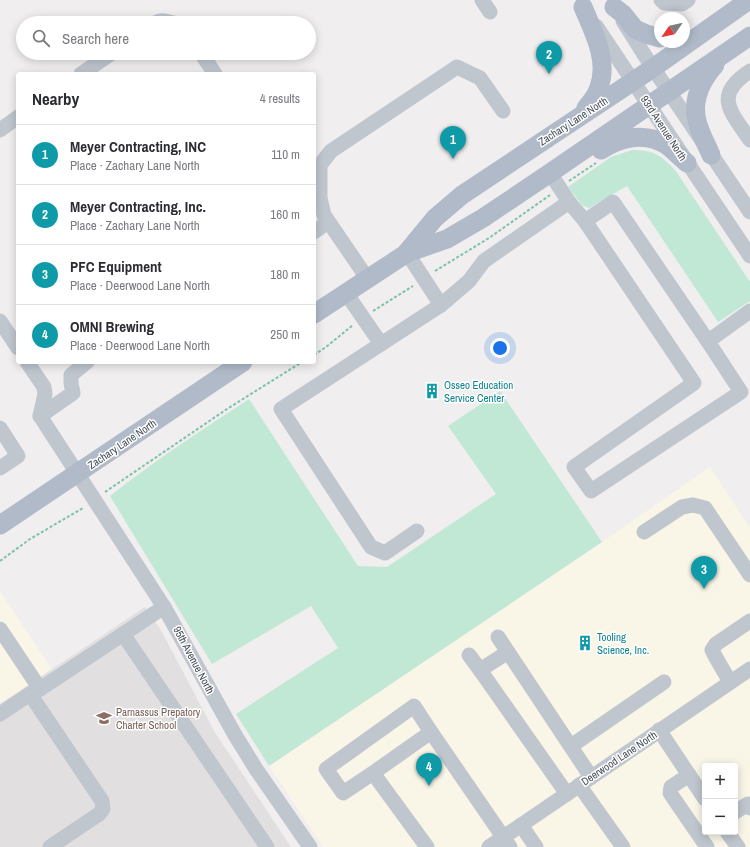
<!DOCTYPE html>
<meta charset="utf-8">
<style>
body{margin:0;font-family:"Archivo Narrow",sans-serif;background:#f7f7f7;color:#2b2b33}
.controls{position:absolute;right:12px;bottom:12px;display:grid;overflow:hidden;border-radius:4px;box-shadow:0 2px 10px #0003}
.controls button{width:36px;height:36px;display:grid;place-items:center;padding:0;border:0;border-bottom:1px solid #e1e1e2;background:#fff;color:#2b2b33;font:20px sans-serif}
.compass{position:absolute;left:654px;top:12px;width:36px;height:36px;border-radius:50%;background:#fff;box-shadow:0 2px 10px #0003;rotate:236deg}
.you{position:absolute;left:500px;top:348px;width:14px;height:14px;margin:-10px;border:3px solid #fff;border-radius:50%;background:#1a73e8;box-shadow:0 0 0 6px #1a73e833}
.badge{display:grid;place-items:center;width:26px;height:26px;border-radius:50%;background:#d93025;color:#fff;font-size:13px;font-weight:700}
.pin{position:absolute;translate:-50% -33px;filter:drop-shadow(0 1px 2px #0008)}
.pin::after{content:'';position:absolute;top:21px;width:14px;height:12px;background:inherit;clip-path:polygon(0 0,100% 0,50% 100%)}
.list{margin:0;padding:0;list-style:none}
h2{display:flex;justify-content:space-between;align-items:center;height:52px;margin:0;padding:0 16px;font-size:17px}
h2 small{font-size:13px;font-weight:400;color:#7c7c81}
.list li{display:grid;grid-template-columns:26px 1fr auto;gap:12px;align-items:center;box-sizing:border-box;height:60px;padding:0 16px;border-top:1px solid #e1e1e2}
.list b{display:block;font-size:15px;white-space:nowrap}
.list p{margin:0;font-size:13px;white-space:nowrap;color:#7c7c81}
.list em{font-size:13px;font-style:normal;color:#7c7c81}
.icon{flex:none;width:22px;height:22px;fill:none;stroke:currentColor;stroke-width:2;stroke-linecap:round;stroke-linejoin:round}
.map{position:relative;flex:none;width:750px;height:847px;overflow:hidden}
.search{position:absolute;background:#fff;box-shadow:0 2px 10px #0003;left:16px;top:16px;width:300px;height:44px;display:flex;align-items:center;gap:10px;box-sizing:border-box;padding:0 14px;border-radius:22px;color:#7c7c81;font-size:15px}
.panel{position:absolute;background:#fff;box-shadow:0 2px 10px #0003;left:16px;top:72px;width:300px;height:292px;border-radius:4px}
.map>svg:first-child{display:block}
</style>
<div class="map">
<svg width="750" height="847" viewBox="0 0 750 847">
<rect width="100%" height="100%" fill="#f0eeee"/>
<g fill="#f9f6e8" fill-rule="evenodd">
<path d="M710,467L750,528V847H323L269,766L602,542ZM705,766H735V832H705Z"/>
<polygon points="0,591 52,669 0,704"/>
</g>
<polygon fill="#e1dfdf" points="145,607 161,630 214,731 291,847 0,847 0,704"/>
<g fill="#c1e8d5">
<path d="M632,150C653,150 661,155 675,170L750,282V301L718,322L627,186L589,208L582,205L568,187L611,157Z"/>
<path d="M500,391L602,542L269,766L236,714L338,648L311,606L212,664L110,496C154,461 202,430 249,399L358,566L387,567L496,494L448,426Z"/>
</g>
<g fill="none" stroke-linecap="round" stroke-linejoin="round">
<g stroke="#7dc2a9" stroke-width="2" stroke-dasharray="3 2" stroke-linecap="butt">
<polyline points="569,181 596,163"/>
<polyline points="435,271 489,238 550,195"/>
<polyline points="373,311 413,286"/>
<polyline points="314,355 326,347 353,325"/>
<polyline points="105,492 227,409 302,362"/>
<polyline points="0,561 30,539 83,508"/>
</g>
<g stroke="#c0c6ce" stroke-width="15">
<polyline points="482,0 490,12"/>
<polyline points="661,0 664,3 682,4 688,0"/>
<polyline points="623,21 647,59 750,212"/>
<path d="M155,23C161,19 166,21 173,23"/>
<polyline points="596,26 750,256"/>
<polyline points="201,53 215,74"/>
<path d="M750,71C713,95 730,111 750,140"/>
<polyline points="81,74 112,53"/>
<polyline points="0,130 18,117"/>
<polyline points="569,202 585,221 694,383 574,467 591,491 741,392 707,340 714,337 750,311"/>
<polyline points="585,221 613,202 707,340"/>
<polyline points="314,232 328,222"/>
<polyline points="407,253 441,305"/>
<polyline points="367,278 324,215 320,198 320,165 331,151 457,67 480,78 503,111"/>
<polyline points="346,293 381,344"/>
<polyline points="0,321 18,348"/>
<polyline points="27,362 44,387 45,394 40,416 164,607 235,735 256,769 310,847"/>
<polyline points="40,416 73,393 71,383 71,375 87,362"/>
<polyline points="0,428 18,456 0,468"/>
<polyline points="417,531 385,553 371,547 281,409 441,305 469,281 484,261 569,202 550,173"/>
<polyline points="644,532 682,507 693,505 705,508 750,575"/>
<polyline points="0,629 40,689"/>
<polyline points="123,634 267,847"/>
<polyline points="498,637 591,777"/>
<polyline points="469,655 480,670 508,652"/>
<polyline points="480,670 567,794"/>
<polyline points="730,682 715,656 712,650 716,644 750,621"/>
<polyline points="30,694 102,801 103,809 99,814 50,847"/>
<polyline points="0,714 30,694 40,689 164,607"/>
<polyline points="659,730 705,799"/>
<polyline points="431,732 510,847"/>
<polyline points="571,746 664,682"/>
<polyline points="373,773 431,732 414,706 326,769 343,793 373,773 427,847"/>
<polyline points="689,775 671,787 670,793 707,847"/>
<polyline points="579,785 623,847"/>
<polyline points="735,812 748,804 750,808"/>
<polyline points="521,825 536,847"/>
<polyline points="727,832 738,847"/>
<polyline points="489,847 750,669"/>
</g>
<g stroke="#b0bac9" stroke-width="19">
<path d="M583,7C593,31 609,60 599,87C597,95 591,102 586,108"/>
<polyline points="614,7 623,14 635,29 646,34 660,38"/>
<path d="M601,150C621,137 646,131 668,146C674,151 680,157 687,163"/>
<path d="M711,155C706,143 698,130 696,116C693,97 703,78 715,65"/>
<polyline points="407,252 435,218 462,195 653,68 749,0"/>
<polyline points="314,314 407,253 447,239 483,218 550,173 750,36"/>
<polyline points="0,525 243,362"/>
</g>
</g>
<defs>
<g id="building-bare" transform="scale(1.2)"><path d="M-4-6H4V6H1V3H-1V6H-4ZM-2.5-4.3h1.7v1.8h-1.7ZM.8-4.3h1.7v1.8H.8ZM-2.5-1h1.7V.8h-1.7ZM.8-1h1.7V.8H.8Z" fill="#0f9aa8" stroke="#fff" stroke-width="2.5" paint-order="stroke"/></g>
<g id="school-bare" transform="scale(1.2)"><path d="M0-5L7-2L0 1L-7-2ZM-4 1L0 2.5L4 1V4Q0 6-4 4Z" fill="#8d6e63" stroke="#fff" stroke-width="2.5" paint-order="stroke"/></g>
</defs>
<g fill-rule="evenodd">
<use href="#building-bare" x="432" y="391"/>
<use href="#building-bare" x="585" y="643"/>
<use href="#school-bare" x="104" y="718"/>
</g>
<g text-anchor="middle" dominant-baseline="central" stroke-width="3" stroke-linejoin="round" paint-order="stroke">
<g font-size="11" fill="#484f58" stroke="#fff">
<text transform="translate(573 121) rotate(-33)">Zachary Lane North</text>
<text transform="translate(664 128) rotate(57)">93rd Avenue North</text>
<text transform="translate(122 444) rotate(-34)">Zachary Lane North</text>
<text transform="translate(194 660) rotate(62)">95th Avenue North</text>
<text transform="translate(619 758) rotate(-34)">Deerwood Lane North</text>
</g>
<g font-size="11" fill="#0d838f" stroke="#fff" text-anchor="start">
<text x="444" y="385">Osseo Education<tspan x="444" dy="13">Service Center</tspan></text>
<text x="597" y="637">Tooling<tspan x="597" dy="13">Science, Inc.</tspan></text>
</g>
<g font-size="11" fill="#785e54" stroke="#fff" text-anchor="start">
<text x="116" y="712">Parnassus Prepatory<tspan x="116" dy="13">Charter School</tspan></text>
</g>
</g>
</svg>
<div class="controls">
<button>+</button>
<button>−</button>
</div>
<svg class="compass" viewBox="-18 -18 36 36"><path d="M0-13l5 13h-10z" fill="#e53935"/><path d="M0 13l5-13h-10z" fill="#7c7c81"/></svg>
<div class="you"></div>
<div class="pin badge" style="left:453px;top:159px;background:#0f9aa8">1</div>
<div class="pin badge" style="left:549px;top:74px;background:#0f9aa8">2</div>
<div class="pin badge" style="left:704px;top:589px;background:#0f9aa8">3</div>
<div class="pin badge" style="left:429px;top:786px;background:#0f9aa8">4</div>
<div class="search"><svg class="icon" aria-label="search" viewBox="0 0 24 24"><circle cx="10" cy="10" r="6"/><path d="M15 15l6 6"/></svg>Search here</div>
<section class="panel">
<h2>Nearby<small>4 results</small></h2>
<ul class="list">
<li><span class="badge" style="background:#0f9aa8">1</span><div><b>Meyer Contracting, INC</b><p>Place · Zachary Lane North</p></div><em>110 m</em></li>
<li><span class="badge" style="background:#0f9aa8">2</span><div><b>Meyer Contracting, Inc.</b><p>Place · Zachary Lane North</p></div><em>160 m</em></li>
<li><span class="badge" style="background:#0f9aa8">3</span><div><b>PFC Equipment</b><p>Place · Deerwood Lane North</p></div><em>180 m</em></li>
<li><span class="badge" style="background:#0f9aa8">4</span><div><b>OMNI Brewing</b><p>Place · Deerwood Lane North</p></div><em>250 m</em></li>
</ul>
</section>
</div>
